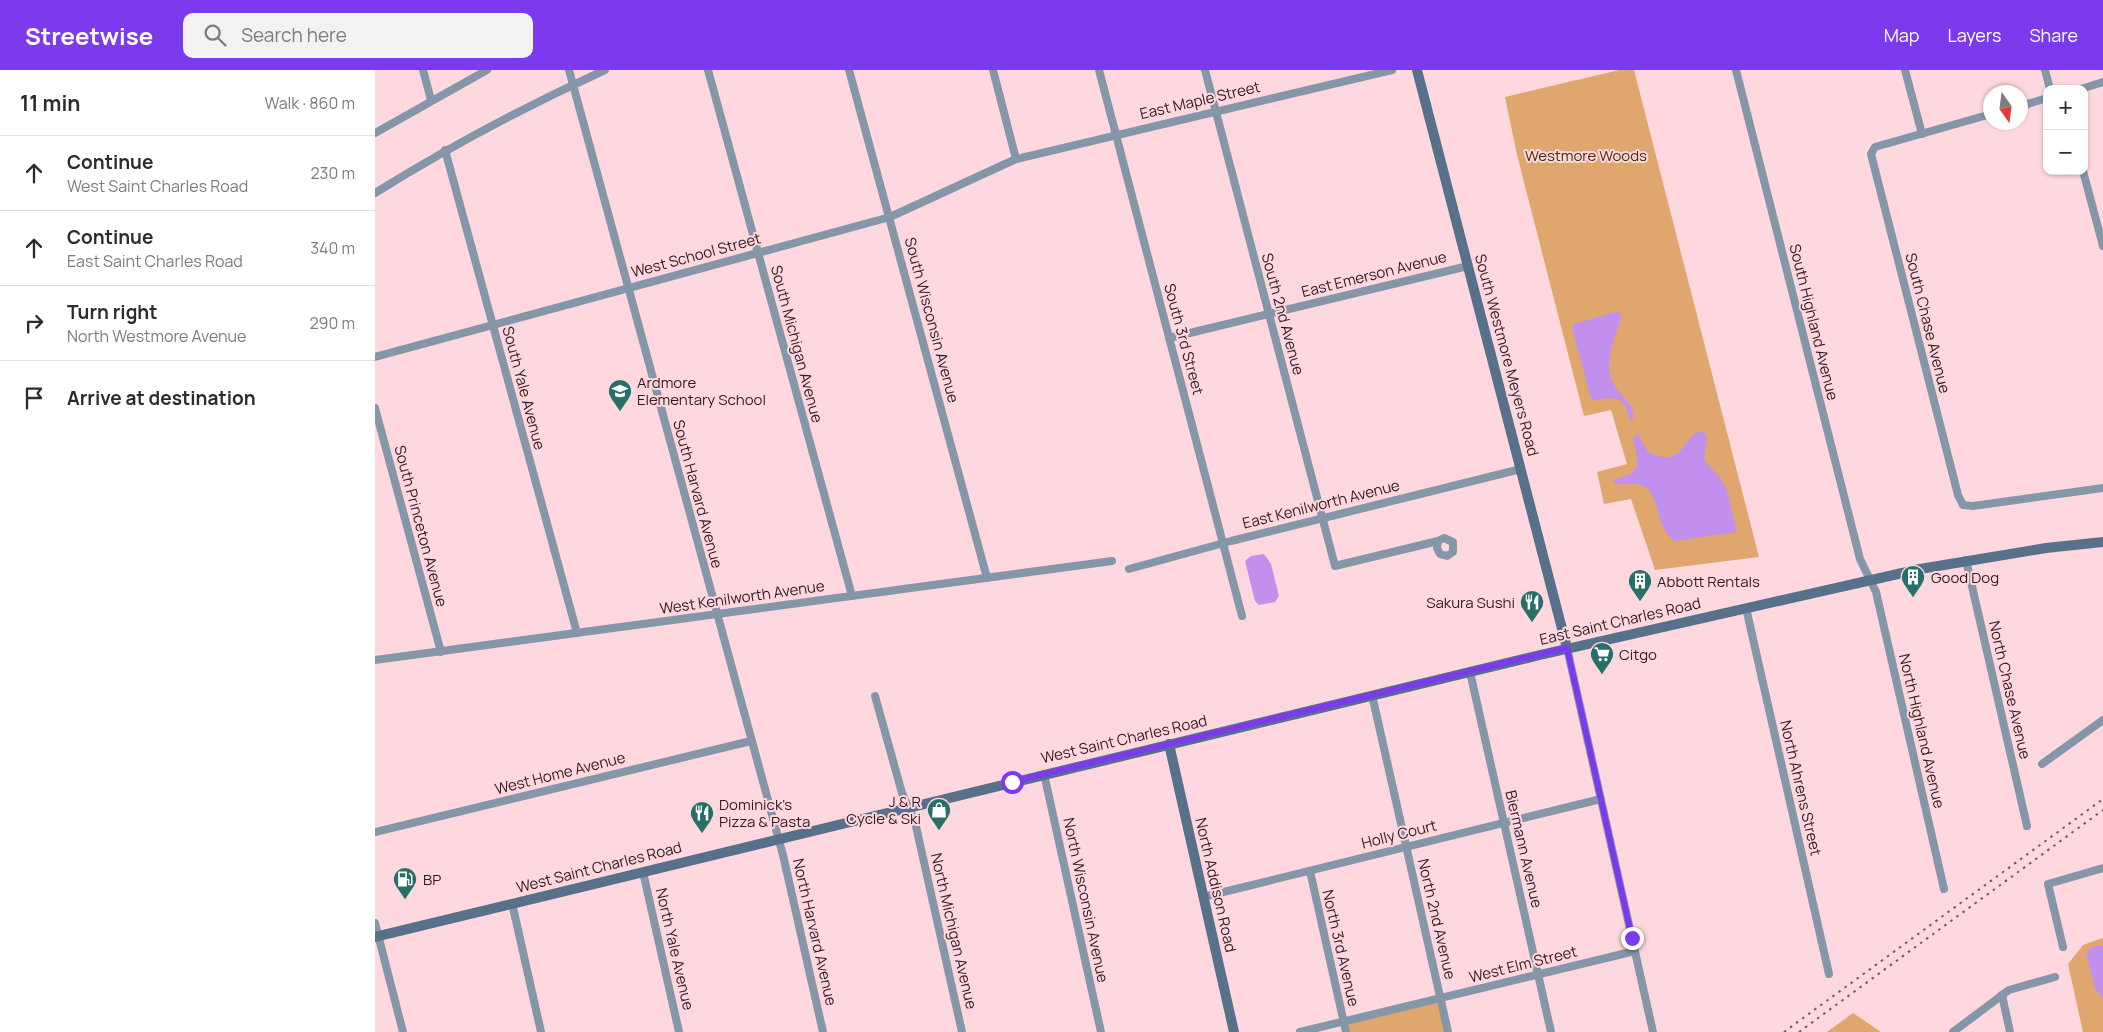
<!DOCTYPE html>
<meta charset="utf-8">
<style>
body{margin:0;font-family:Manrope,sans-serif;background:#f2f2f3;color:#2b2b33}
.controls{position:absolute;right:15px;top:15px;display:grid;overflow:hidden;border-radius:10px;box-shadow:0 1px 4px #0004}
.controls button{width:45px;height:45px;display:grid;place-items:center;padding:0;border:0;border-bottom:1px solid #e1e1e2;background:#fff;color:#2b2b33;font:25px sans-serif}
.compass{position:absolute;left:1608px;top:15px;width:45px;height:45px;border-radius:50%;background:#fff;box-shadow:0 1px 4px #0004;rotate:166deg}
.stop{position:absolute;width:15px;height:15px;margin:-11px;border:4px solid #7c3aed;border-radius:50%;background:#fff}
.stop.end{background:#7c3aed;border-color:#fff;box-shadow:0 1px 5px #0008}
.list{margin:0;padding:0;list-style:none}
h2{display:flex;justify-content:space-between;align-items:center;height:65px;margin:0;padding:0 20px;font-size:21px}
h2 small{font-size:16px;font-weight:400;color:#7c7c81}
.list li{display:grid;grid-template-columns:32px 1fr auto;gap:15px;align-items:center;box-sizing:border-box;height:75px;padding:0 20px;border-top:1px solid #e1e1e2}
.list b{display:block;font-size:19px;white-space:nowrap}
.list p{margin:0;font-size:16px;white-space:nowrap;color:#7c7c81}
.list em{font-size:16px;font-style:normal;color:#7c7c81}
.icon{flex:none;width:28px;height:28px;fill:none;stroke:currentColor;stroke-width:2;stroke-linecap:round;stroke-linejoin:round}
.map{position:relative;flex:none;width:1728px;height:962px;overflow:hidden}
header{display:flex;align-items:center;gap:30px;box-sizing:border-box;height:70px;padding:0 25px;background:#7c3aed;color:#fff}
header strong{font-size:24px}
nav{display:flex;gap:28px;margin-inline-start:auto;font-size:18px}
.search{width:350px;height:45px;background:#f2f2f3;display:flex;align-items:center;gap:12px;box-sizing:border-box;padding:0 18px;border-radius:10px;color:#7c7c81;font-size:19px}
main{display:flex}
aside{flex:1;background:#fff}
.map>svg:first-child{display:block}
</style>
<header>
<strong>Streetwise</strong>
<div class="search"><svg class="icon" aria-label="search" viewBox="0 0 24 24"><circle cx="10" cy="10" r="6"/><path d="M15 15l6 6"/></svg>Search here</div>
<nav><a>Map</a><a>Layers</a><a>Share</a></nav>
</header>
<main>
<aside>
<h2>11 min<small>Walk · 860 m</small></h2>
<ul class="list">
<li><svg class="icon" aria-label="ahead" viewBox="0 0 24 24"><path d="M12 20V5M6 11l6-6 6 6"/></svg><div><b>Continue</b><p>West Saint Charles Road</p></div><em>230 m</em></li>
<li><svg class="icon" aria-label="ahead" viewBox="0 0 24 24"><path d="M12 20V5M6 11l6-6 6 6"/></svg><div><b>Continue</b><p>East Saint Charles Road</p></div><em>340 m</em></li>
<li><svg class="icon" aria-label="right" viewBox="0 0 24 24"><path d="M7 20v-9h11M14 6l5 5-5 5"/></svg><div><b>Turn right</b><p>North Westmore Avenue</p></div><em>290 m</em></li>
<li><svg class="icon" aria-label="arrive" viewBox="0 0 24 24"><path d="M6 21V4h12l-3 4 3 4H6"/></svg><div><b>Arrive at destination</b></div></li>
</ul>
</aside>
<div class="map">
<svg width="1728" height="962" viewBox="0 0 1728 962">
<rect width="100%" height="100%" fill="#fed8de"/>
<g fill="#dfa76d">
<polygon points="1244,0 1259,0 1384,487 1280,500 1256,429 1229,434 1222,402 1252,394 1236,340 1209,346 1142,85 1130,27"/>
<polygon points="1728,868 1728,962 1708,962 1693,894 1708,875"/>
<polygon points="1064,931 1071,962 973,962 971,953"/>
<polygon points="1478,943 1506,962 1452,962"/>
</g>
<g fill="#c190ef">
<path d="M1239,242L1245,243L1246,248C1240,268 1228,292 1238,313C1244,326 1261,333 1258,349L1255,350C1253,346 1253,342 1251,338C1245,324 1231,329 1218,330L1216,328L1197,258L1199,254Z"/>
<path d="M1327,361L1332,366L1329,390L1345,408L1352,420L1362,462L1299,471C1272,448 1293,405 1242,415L1238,410C1243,408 1248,407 1253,405C1268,399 1261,381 1258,369L1262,363L1273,382C1311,401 1307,362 1327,361Z"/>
<polygon points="889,484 896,494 904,526 900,532 884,535 880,531 870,491 876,486"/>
<polygon points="1719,876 1728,876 1728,928 1720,919 1711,883"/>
</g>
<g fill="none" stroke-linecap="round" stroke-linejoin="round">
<g stroke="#8496a7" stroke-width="8">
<polyline points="48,0 56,30"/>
<polyline points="194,0 408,785 448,962"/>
<polyline points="333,0 477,526"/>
<polyline points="474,0 612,508"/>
<polyline points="618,0 641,89"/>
<polyline points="724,0 867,546"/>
<polyline points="830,0 960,496 1063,471 1069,468 1078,472 1078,482 1072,486 1065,484 1062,478 1063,471"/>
<polyline points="1361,0 1485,489 1501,522 1569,819"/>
<polyline points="1530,0 1547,64"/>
<polyline points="1670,0 1675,19"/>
<polyline points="1706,19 1728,12"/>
<polyline points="1646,36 1672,28"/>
<polyline points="1616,44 1500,77 1496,84 1583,425 1588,435 1598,436 1728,418"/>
<polyline points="0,63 112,0"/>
<polyline points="70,80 202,563"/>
<polyline points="1708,101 1728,176"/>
<path d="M0,123C74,77 151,36 230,0"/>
<polyline points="794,268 1093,196"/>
<polyline points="0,287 515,147 641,89 1017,0"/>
<polyline points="0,338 66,582"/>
<polyline points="1591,490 1652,756"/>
<polyline points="754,499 856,471 1146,399"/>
<polyline points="1371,538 1454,904"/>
<polyline points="1192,578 1278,962"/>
<polyline points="0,590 737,491"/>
<polyline points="1095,602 1176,962"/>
<polyline points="997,625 1073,962"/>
<polyline points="500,626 527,723 540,752 587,962"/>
<polyline points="1667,694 1728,650"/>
<polyline points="669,704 726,962"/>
<polyline points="0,762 376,671"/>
<polyline points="935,801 971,962"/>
<polyline points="268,802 304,962"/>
<polyline points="828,827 1226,729"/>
<polyline points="137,833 166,962"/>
<polyline points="0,853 28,962"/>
<polyline points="1688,877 1673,814 1728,798"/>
<polyline points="1627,925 1635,962"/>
<polyline points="925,962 1260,881"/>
<polyline points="1578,962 1634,920 1680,907"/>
</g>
<g stroke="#57718a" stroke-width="10">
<polyline points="1042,0 1192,578"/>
<polyline points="794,674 859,962"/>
<polyline points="0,867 1165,585 1545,499 1671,478 1728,472"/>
</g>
<g stroke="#74585d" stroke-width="2" stroke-dasharray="2.5 5" stroke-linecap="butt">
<polyline points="1409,962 1728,729"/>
<polyline points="1424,962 1728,740"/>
</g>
</g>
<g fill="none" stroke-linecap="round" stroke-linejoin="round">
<polyline stroke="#7c3aed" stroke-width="6" points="637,712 1192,578 1257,868"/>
</g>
<defs>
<g id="school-pin" transform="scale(1.25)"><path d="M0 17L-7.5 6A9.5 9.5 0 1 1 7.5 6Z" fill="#277069" stroke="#fed8de"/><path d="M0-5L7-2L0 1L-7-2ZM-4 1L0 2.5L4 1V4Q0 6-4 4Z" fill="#fff"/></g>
<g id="building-pin" transform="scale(1.25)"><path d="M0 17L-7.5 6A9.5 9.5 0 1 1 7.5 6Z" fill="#277069" stroke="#fed8de"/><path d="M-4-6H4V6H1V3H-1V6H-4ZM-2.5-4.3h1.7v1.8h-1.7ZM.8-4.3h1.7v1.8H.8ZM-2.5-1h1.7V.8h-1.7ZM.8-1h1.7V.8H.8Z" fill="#fff"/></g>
<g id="restaurant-pin" transform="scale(1.25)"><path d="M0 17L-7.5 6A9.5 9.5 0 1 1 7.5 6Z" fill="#277069" stroke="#fed8de"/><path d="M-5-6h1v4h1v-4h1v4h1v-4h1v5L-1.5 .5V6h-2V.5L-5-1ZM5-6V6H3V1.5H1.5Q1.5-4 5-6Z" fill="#fff"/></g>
<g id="supermarket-pin" transform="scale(1.25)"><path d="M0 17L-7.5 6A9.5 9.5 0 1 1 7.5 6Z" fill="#277069" stroke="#fed8de"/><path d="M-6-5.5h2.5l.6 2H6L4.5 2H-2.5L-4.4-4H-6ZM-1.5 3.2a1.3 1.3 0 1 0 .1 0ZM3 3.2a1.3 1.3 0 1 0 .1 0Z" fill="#fff"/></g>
<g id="shop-pin" transform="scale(1.25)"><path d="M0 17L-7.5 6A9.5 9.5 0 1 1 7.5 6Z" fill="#277069" stroke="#fed8de"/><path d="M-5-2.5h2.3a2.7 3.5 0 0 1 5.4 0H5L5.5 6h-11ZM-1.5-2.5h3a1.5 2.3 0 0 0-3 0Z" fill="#fff"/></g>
<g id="fuel-pin" transform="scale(1.25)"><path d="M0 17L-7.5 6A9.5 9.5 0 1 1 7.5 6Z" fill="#277069" stroke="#fed8de"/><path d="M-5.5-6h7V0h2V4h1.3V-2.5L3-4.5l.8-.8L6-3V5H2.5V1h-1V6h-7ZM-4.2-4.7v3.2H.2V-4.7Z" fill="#fff"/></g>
</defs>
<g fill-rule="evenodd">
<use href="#school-pin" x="245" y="321"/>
<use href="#building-pin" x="1538" y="507"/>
<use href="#building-pin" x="1265" y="511"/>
<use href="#restaurant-pin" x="1157" y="532"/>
<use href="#supermarket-pin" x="1227" y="584"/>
<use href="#shop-pin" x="564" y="740"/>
<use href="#restaurant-pin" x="327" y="743"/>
<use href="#fuel-pin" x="30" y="809"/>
</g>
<g text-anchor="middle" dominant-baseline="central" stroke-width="4" stroke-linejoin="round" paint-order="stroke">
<g font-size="15" fill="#311a1f" stroke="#fed8de">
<text transform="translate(825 30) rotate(-13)">East Maple Street</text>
<text transform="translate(321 185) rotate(-15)">West School Street</text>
<text transform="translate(999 204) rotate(-14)">East Emerson Avenue</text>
<text transform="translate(908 244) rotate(75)">South 2nd Avenue</text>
<text transform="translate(557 250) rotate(75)">South Wisconsin Avenue</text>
<text transform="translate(1439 252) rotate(76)">South Highland Avenue</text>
<text transform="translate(1553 253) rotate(76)">South Chase Avenue</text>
<text transform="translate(809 269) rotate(75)">South 3rd Street</text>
<text transform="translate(422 274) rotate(75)">South Michigan Avenue</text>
<text transform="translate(1132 285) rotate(75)">South Westmore Meyers Road</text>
<text transform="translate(149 318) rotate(75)">South Yale Avenue</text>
<text transform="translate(323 424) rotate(75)">South Harvard Avenue</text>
<text transform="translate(946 434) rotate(-14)">East Kenilworth Avenue</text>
<text transform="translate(46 456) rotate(75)">South Princeton Avenue</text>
<text transform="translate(367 527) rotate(-8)">West Kenilworth Avenue</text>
<text transform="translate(1245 551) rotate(-13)">East Saint Charles Road</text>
<text transform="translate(1635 620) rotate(77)">North Chase Avenue</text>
<text transform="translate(1547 661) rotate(77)">North Highland Avenue</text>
<text transform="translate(749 669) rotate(-13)">West Saint Charles Road</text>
<text transform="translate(185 703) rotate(-14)">West Home Avenue</text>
<text transform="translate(1426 718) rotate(77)">North Ahrens Street</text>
<text transform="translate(1024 764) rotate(-14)">Holly Court</text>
<text transform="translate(1149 779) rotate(77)">Biermann Avenue</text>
<text transform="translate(224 797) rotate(-14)">West Saint Charles Road</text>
<text transform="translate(841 815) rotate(77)">North Addison Road</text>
<text transform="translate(711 830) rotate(78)">North Wisconsin Avenue</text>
<text transform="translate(1062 849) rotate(77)">North 2nd Avenue</text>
<text transform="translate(579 861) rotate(77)">North Michigan Avenue</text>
<text transform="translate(440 862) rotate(77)">North Harvard Avenue</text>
<text transform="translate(966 878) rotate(77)">North 3rd Avenue</text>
<text transform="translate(300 879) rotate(77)">North Yale Avenue</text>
<text transform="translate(1148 894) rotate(-14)">West Elm Street</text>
</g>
<g font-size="15" fill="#4b2c04" stroke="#fed8de">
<text x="1211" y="85">Westmore Woods</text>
</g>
<g font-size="15" fill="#311a1f" stroke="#fed8de" text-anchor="start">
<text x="262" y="312">Ardmore<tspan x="262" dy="17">Elementary School</tspan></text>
<text x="1556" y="507">Good Dog</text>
<text x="1282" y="511">Abbott Rentals</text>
<text x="1140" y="532" text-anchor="end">Sakura Sushi</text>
<text x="1244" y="584">Citgo</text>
<text x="546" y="731" text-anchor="end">J &amp; R<tspan x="546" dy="17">Cycle &amp; Ski</tspan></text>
<text x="344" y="734">Dominick's<tspan x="344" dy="17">Pizza &amp; Pasta</tspan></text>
<text x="48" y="809">BP</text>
</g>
</g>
</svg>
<div class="controls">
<button>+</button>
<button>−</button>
</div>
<svg class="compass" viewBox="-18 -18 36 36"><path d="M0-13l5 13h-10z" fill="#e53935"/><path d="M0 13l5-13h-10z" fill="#7c7c81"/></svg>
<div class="stop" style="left:637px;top:712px"></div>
<div class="stop end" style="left:1257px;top:868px"></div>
</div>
</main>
